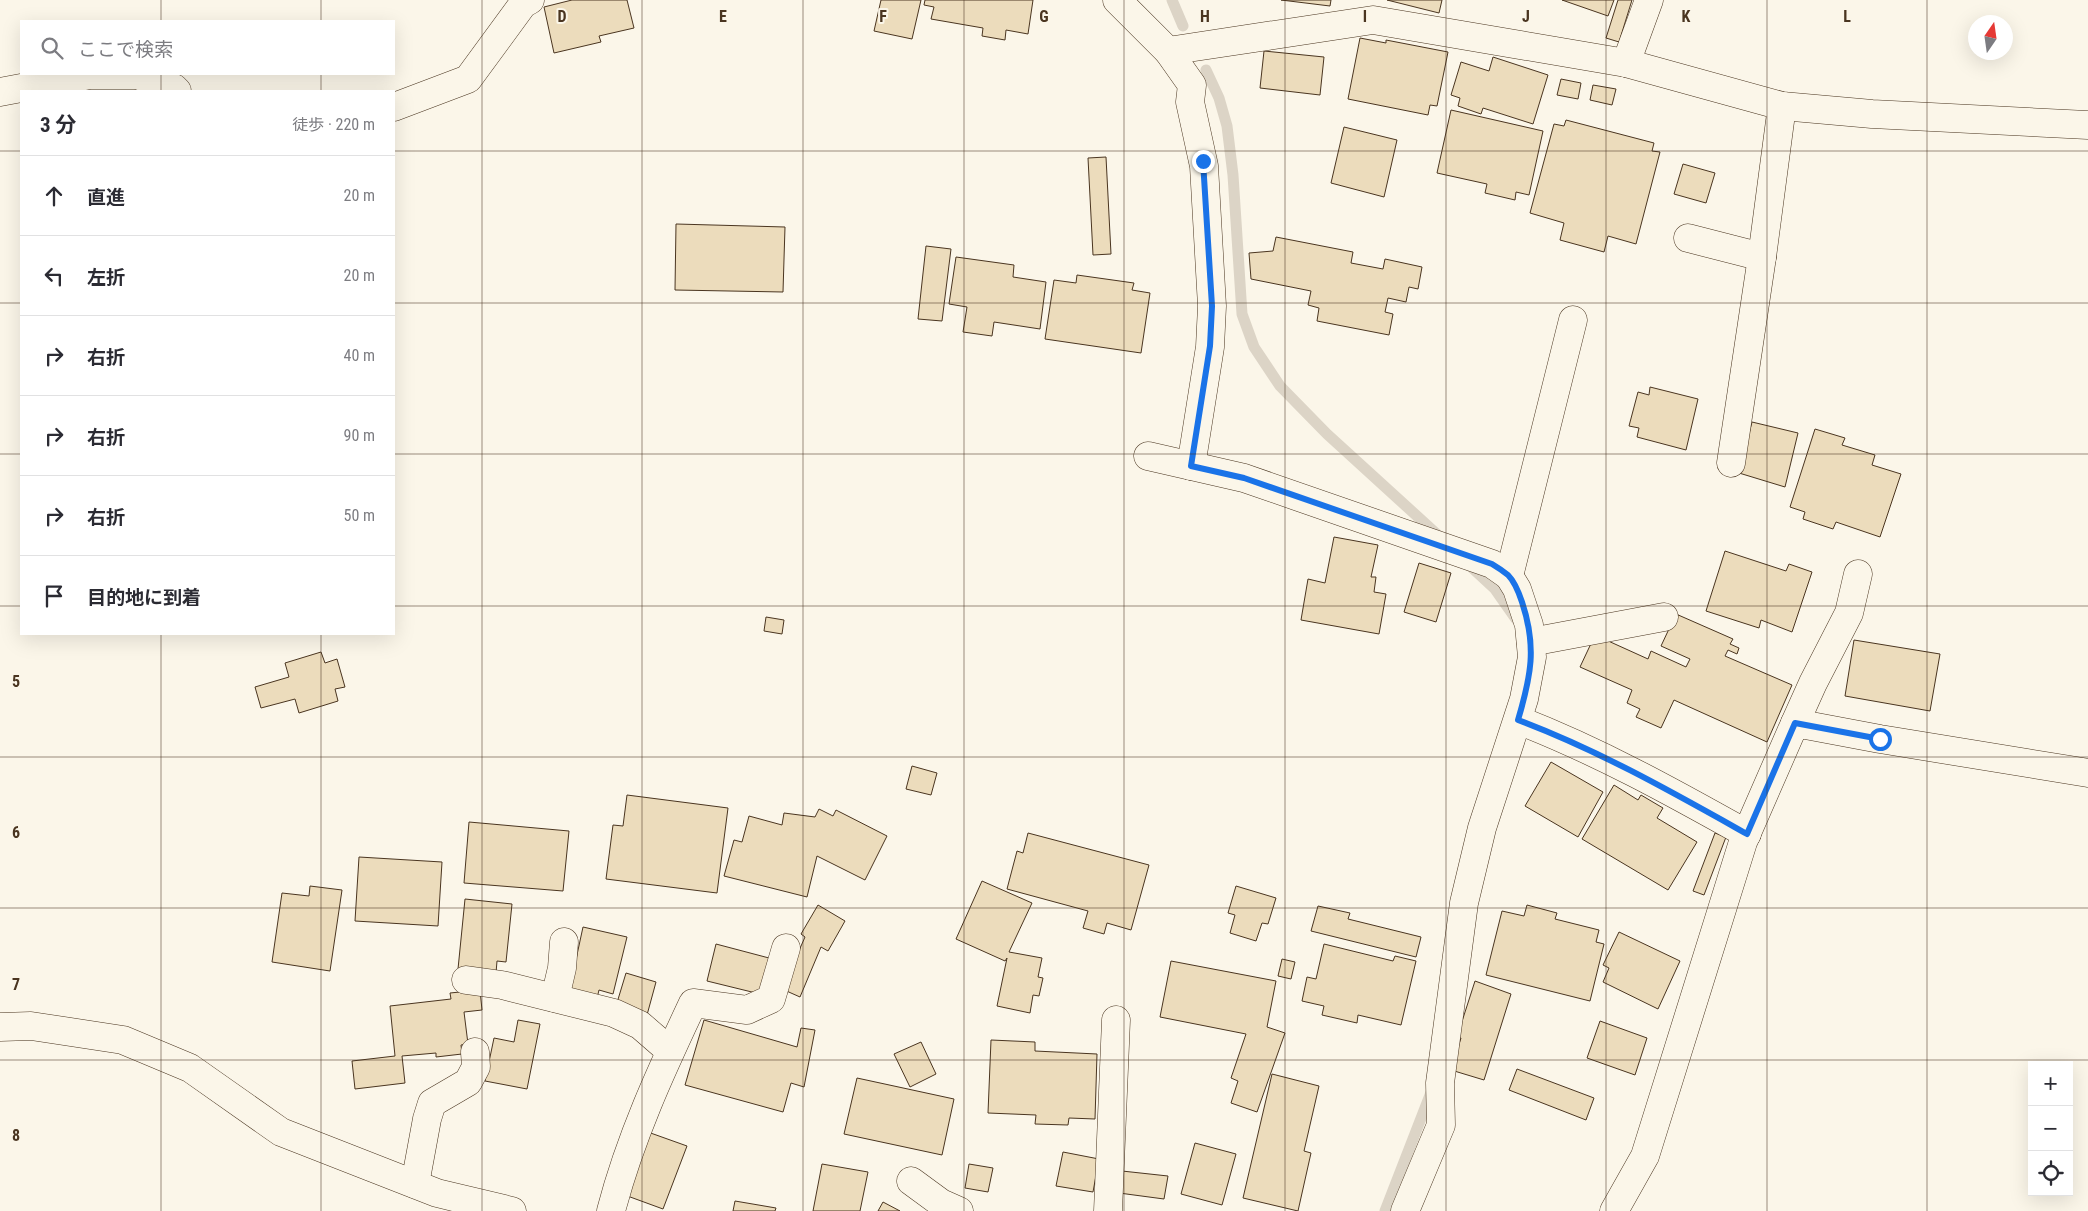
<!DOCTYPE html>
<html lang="ja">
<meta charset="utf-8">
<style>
body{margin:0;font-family:"Roboto Condensed","Noto Sans JP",sans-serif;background:#f7f7f7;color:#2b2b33}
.controls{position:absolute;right:15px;bottom:15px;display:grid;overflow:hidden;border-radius:0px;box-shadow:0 5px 20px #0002}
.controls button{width:45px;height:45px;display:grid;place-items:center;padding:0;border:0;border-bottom:1px solid #e1e1e2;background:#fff;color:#2b2b33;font:25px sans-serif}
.compass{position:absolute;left:1968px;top:15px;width:45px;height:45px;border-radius:50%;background:#fff;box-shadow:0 5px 20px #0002;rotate:13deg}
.stop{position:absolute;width:15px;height:15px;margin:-11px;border:4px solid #1a73e8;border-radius:50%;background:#fff}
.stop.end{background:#1a73e8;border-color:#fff;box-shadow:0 1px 5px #0008}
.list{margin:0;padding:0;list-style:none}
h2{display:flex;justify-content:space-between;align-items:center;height:65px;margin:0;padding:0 20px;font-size:21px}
h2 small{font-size:16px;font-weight:400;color:#7c7c81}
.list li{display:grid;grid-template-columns:32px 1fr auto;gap:15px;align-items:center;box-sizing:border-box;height:80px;padding:0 20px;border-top:1px solid #e1e1e2}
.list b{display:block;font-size:19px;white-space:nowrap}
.list em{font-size:16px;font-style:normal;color:#7c7c81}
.icon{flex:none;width:28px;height:28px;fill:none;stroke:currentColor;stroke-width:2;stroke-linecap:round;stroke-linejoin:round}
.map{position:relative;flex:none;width:2088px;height:1211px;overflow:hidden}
.search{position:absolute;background:#fff;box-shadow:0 5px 20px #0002;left:20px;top:20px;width:375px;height:55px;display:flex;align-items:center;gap:12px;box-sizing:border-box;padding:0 18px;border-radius:0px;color:#7c7c81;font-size:19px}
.panel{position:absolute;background:#fff;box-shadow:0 5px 20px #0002;left:20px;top:90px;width:375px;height:545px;border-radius:0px}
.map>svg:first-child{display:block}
</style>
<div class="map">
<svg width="2088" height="1211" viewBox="0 0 2088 1211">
<rect width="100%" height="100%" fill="#fbf6e9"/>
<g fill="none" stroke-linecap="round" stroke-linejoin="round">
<g stroke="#dcd4c6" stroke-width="11">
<polyline points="1172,0 1183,26"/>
<polyline points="1206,70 1219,98 1227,126 1233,175 1242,314 1254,347 1280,386 1327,434 1440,537"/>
<polyline points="1468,564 1495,589 1516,619"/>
<polyline points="1385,1211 1432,1090"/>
</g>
</g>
<g fill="#ecdcbc" stroke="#4a3520">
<polygon points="572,0 627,0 634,28 599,36 601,42 554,53 544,7"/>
<polygon points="881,0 921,0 912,39 874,31"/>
<polygon points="925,0 1033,0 1028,34 1006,30 1005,40 982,36 983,28 931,19 934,7 924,5"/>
<polygon points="1281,0 1331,0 1330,6"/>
<polygon points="1387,0 1442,0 1439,13"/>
<polygon points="1562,0 1614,0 1608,16"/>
<polygon points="1618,0 1632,0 1619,42 1606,38"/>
<polygon points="1360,38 1386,43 1386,40 1448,52 1437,106 1430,105 1428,115 1348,99"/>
<polygon points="1264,51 1324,57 1320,95 1260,88"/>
<polygon points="1493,57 1548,75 1533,124 1483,108 1481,114 1458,106 1460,98 1451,95 1461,62 1489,71"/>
<polygon points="1561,79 1581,83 1578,99 1557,95"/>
<polygon points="1593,85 1616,89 1612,105 1590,100"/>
<polygon points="1451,110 1543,131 1529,195 1516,192 1515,200 1485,193 1487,184 1437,173"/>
<polygon points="1566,120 1654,143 1652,151 1660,152 1636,244 1608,236 1604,252 1560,240 1564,223 1530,213 1554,124 1564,126"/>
<polygon points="1344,127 1397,140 1384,197 1331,183"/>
<polygon points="1106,157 1111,254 1093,255 1088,158"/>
<polygon points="1683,164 1715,173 1706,203 1674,194"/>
<polygon points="676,224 785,227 783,292 675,290"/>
<polygon points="1276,237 1353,252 1351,263 1383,269 1385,259 1422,267 1418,289 1409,287 1406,302 1388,298 1385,312 1393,314 1389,335 1317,321 1319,308 1308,305 1311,291 1251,279 1249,253 1273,251"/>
<polygon points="926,246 951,249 942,321 918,319"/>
<polygon points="956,257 1014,265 1013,277 1046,282 1040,329 994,322 992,336 963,332 967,307 949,304"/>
<polygon points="1077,275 1134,283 1132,290 1150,293 1141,353 1045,339 1054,280 1076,283"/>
<polygon points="1650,387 1698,399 1686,450 1637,437 1639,428 1629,426 1638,392 1649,395"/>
<polygon points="1752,422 1798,433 1785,487 1739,473"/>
<polygon points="1815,429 1845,438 1842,445 1875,455 1872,465 1901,474 1880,537 1836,522 1833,529 1803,519 1805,512 1790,507"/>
<polygon points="1334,537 1378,545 1371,577 1376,577 1374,592 1386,594 1379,634 1301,620 1308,579 1325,583"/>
<polygon points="1725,551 1786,571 1789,564 1812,572 1792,632 1761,620 1759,628 1706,611"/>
<polygon points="1419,563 1451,573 1436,622 1404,612"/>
<polygon points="1676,614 1733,639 1730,644 1739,648 1737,654 1728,650 1725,656 1792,685 1767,742 1674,700 1661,728 1636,717 1640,709 1627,703 1632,690 1580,667 1595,635 1648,659 1651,651 1686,667 1690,659 1661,646"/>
<polygon points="766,617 784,620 782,634 764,631"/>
<polygon points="1854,640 1940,654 1930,711 1845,696"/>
<polygon points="321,652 325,663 337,659 345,687 335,689 338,701 299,713 295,699 261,708 255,687 289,677 285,663"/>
<polygon points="1551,762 1603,792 1578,837 1525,806"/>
<polygon points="912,766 937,773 931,795 906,789"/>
<polygon points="1614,785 1638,800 1641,795 1663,808 1657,818 1697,842 1668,890 1582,839"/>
<polygon points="627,795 728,808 717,893 606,879 613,825 623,826"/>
<polygon points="819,809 833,816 836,810 887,836 865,880 817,856 807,897 724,876 734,840 742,842 749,816 782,825 784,813 815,817"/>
<polygon points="469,822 569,831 563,891 464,883"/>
<polygon points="1028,833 1149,865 1131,930 1107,923 1104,934 1083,928 1088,911 1007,889 1017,851 1023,853"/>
<polygon points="1715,833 1726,837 1704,895 1693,891"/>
<polygon points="359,857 442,862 438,926 355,921"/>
<polygon points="982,881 1032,903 1009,952 1042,958 1038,977 1043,978 1039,996 1033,995 1030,1013 997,1006 1007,958 1005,961 956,939"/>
<polygon points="310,886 342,890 330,971 272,962 282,893 309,896"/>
<polygon points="1236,886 1276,898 1268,924 1262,923 1256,941 1230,933 1235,915 1228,913"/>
<polygon points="465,899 512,904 506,962 497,961 496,973 458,969"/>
<polygon points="818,905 845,921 828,951 821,947 800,997 782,989 805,937 801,934"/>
<polygon points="1527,905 1557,913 1555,919 1599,930 1596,942 1604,944 1590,1001 1486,975 1502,911 1524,916"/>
<polygon points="1318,906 1350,913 1348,919 1421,937 1416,957 1311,931"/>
<polygon points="583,927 627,937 613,994 599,990 597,998 569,992"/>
<polygon points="1619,932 1680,961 1658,1009 1603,982 1609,968 1603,965"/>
<polygon points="716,944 769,958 760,994 707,981"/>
<polygon points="1324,944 1393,961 1395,956 1416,961 1401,1025 1358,1015 1357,1023 1322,1015 1324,1006 1302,1001 1307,977 1316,979"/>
<polygon points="1282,959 1295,962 1291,979 1278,976"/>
<polygon points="1171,961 1276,981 1267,1027 1285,1033 1257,1112 1231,1103 1238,1081 1231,1078 1246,1034 1160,1017"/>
<polygon points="626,973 656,982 647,1015 616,1006"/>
<polygon points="1475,981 1511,994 1484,1080 1451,1070 1461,1038 1457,1037"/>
<polygon points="480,990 482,1010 464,1012 468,1044 461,1045 462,1054 436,1057 436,1053 402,1056 405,1083 355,1089 352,1061 395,1056 390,1006 451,999 450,993"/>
<polygon points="518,1020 540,1024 527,1089 485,1081 494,1038 514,1042"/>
<polygon points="704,1020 797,1047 801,1028 815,1030 804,1087 791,1083 783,1112 685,1085"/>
<polygon points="1600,1021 1647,1038 1635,1075 1587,1058"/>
<polygon points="991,1040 1035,1042 1035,1051 1097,1054 1095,1119 1069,1118 1068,1125 1035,1124 1036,1115 988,1113"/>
<polygon points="921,1042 936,1074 910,1087 894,1054"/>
<polygon points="1517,1069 1594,1098 1586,1120 1509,1090"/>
<polygon points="1272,1074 1319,1086 1304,1151 1311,1153 1298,1211 1243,1198"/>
<polygon points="857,1078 954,1099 942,1155 844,1134"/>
<polygon points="645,1131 687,1146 663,1209 622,1194"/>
<polygon points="1195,1143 1236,1154 1222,1205 1181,1194"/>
<polygon points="1063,1152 1099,1159 1093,1192 1056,1186"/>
<polygon points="822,1164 868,1172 860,1211 813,1211"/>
<polygon points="969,1164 993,1168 988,1192 965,1188"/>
<polygon points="1122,1171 1168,1176 1164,1199 1119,1193"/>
<polygon points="735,1201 776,1208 775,1211 733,1211"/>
<polygon points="883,1202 900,1211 878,1211"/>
</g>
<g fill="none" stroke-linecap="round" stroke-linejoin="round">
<g stroke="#4a3520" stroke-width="29">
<g id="street">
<polyline points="1117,0 1168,51 1192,85 1190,102 1204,166 1212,306 1210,347 1191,466"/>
<polyline points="1168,51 1373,20 1626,63 1782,106 1872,114 2088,125"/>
<polyline points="1626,63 1649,0"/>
<polyline points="0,92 90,75 137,75 174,88 177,91"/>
<polyline points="394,107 468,79 523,4 530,0"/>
<polyline points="1688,238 1762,257"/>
<polyline points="1148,456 1244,478 1492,564 1509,576 1517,589 1529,625 1532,657 1524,699 1482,828 1464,903 1440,1083 1441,1125 1405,1211"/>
<polyline points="1731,463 1762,257 1782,106"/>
<polyline points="1509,576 1573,320"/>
<polyline points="1531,642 1664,617"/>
<path d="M1518,720C1598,751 1672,792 1747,834"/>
<polyline points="1795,723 1813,683 1849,613 1858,574"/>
<polyline points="466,980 502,985 614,1013 640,1025 670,1051"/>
<polyline points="555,998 562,968 564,942"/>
<polyline points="0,1027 31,1026 123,1040 190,1068 281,1132 437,1193 512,1211"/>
<polyline points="911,1181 941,1203 959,1211"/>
<polyline points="415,1184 427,1119 432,1103 468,1082 476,1067 475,1052"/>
<path d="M611,1211C630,1138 661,1071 693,1003L747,1010L771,999L786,948"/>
<polyline points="1108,1211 1116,1020"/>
<polyline points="1614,1211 1645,1156 1743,842 1795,723 1880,739 2088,773"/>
</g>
</g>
<use href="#street" stroke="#fbf6e9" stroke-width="28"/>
</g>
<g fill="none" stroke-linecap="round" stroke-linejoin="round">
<path stroke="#1a73e8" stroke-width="6" d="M1203,161L1212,306L1210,346L1191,466L1244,478L1492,564C1497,567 1503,571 1508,575C1515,582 1519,593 1522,602C1537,647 1531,676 1518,720C1598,750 1672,792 1747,834L1795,723L1880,739"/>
</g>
<path fill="none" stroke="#4a3520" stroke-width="1" stroke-opacity="0.55" d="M161,0V21M321,0V21M482,0V1211M642,0V1211M803,0V1211M964,0V1211M1124,0V1211M1285,0V1211M1446,0V1211M1606,0V1211M1767,0V1211M1927,0V1211M161,74V91M321,74V91M0,151H21M394,151H2088M0,303H21M394,303H2088M0,454H21M394,454H2088M0,606H21M394,606H2088M161,634V1211M321,634V1211M0,757H2088M0,908H2088M0,1060H2088"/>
<g font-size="16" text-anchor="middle" font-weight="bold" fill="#4a3520" stroke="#fbf6e9" stroke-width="4" stroke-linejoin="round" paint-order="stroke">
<text x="562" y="22">D</text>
<text x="723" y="22">E</text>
<text x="883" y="22">F</text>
<text x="1044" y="22">G</text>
<text x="1205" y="22">H</text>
<text x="1365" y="22">I</text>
<text x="1526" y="22">J</text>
<text x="1686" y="22">K</text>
<text x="1847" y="22">L</text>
<text x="16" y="687">5</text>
<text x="16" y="838">6</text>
<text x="16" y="990">7</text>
<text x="16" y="1141">8</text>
</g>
</svg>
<div class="controls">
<button>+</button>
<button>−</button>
<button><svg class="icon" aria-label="locate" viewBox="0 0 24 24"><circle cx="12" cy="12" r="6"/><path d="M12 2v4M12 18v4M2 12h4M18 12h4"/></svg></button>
</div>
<svg class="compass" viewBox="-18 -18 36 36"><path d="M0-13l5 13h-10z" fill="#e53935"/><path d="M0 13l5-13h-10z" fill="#7c7c81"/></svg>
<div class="stop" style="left:1880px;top:739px"></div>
<div class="stop end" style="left:1203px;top:161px"></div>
<div class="search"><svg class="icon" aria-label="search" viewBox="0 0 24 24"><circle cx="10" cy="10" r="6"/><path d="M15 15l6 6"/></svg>ここで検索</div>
<section class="panel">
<h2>3 分<small>徒歩 · 220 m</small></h2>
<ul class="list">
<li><svg class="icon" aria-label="ahead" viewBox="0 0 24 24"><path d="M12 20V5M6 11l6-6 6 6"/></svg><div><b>直進</b></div><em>20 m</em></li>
<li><svg class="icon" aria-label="left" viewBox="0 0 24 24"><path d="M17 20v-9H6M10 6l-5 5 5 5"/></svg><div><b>左折</b></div><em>20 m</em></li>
<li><svg class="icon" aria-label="right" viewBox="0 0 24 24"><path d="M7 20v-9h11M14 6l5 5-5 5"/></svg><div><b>右折</b></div><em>40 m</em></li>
<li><svg class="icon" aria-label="right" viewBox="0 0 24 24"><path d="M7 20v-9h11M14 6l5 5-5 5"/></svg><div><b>右折</b></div><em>90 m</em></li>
<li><svg class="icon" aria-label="right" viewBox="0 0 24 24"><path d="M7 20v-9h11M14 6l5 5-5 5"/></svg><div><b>右折</b></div><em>50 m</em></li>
<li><svg class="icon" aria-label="arrive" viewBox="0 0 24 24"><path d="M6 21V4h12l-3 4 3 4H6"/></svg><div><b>目的地に到着</b></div></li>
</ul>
</section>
</div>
